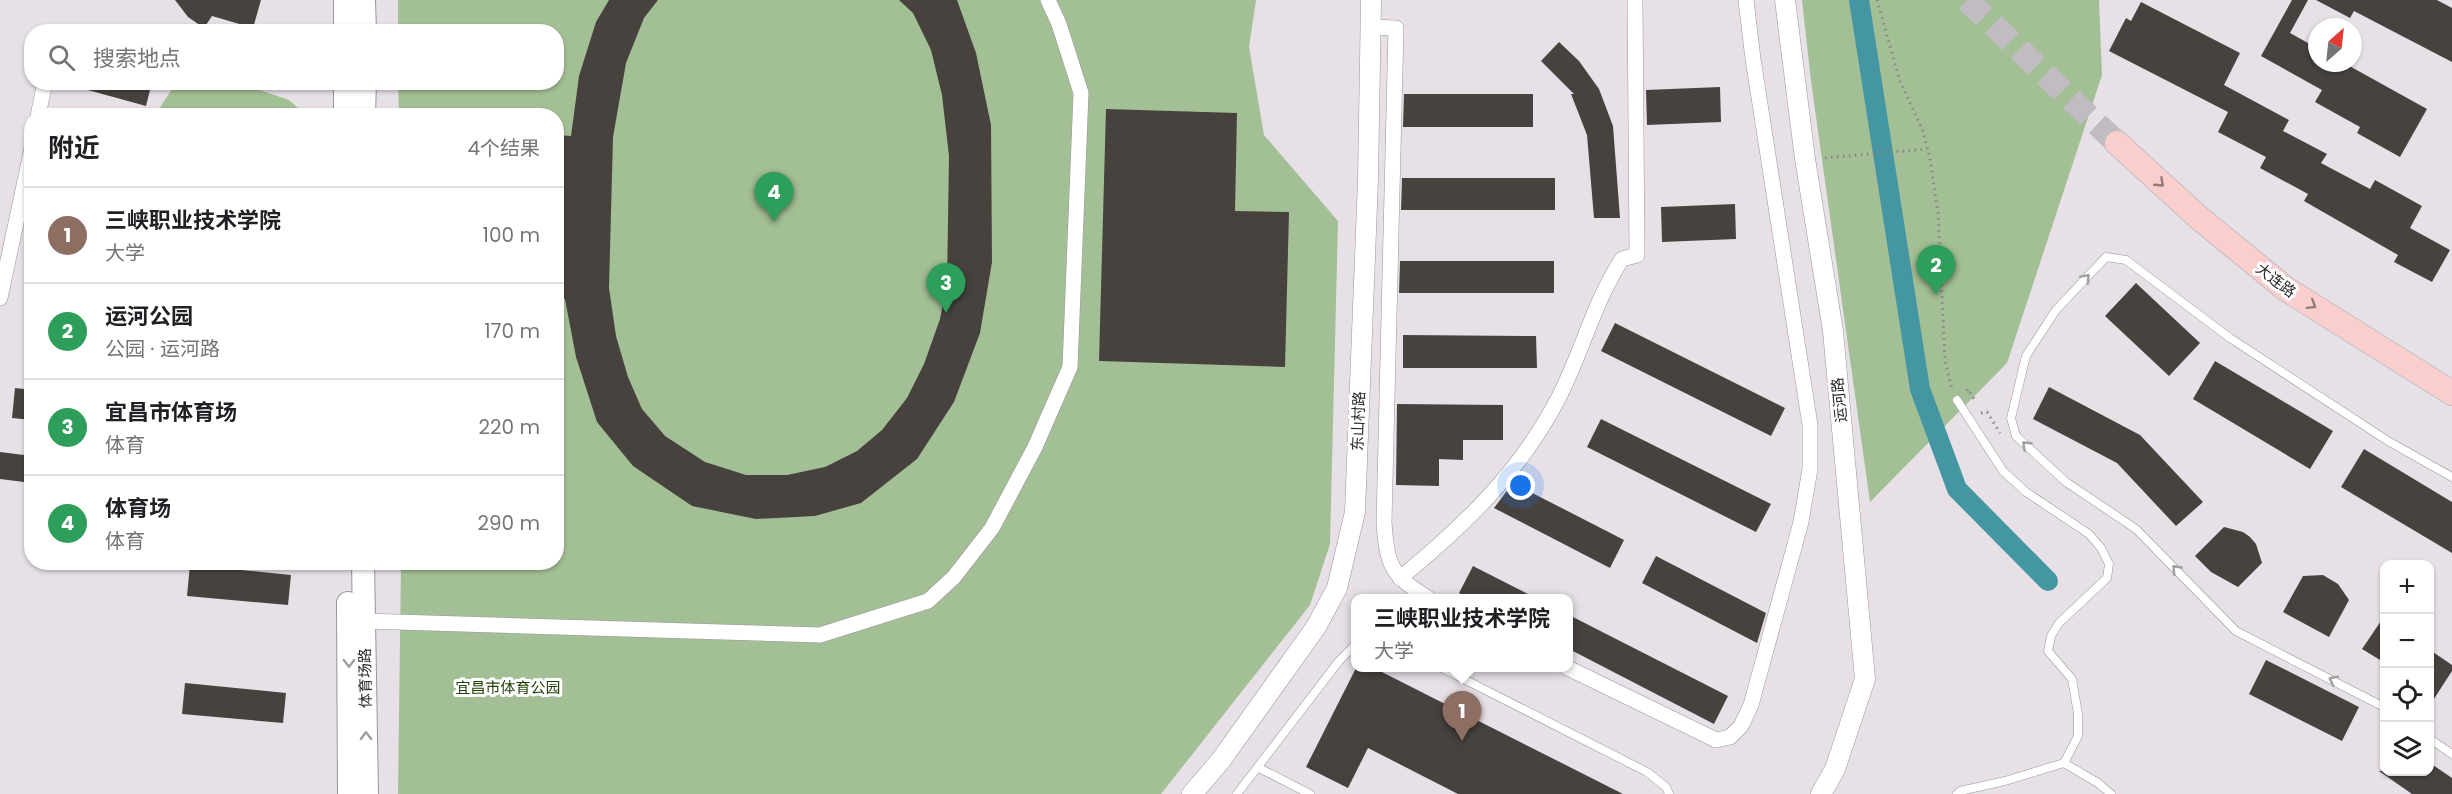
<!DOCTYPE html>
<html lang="zh">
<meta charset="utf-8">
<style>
body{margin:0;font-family:Poppins,"Noto Sans SC",sans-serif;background:#f2f2f2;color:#202124}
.controls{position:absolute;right:18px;bottom:18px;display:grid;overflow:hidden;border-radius:12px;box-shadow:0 2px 4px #0004}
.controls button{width:54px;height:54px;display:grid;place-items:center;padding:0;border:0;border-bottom:2px solid #e0e0e0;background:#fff;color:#202124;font:30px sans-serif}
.compass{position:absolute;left:2308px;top:18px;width:54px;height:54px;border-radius:50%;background:#fff;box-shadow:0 2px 4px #0004;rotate:27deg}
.you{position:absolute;left:1521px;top:486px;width:21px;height:21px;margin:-15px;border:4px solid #fff;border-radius:50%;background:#1a73e8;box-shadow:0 0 0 9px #1a73e833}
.badge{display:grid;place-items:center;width:39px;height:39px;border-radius:50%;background:#ea580c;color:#fff;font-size:20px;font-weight:700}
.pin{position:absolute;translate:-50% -50px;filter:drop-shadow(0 2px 3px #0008)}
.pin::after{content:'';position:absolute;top:32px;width:21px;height:18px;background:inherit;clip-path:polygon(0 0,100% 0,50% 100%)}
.popup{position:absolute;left:1351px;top:594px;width:222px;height:78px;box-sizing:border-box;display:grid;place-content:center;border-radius:12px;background:#fff;filter:drop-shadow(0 2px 4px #0005);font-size:20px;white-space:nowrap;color:#757577}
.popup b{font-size:22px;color:#202124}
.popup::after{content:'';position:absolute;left:50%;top:100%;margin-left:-12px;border:12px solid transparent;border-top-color:#fff}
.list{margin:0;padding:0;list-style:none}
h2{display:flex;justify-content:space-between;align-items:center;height:78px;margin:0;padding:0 24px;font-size:26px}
h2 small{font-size:20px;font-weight:400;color:#757577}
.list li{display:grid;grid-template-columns:39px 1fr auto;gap:18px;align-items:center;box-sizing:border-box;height:96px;padding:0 24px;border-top:2px solid #e0e0e0}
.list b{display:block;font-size:22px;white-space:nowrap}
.list p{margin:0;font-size:20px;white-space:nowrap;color:#757577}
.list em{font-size:20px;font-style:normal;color:#757577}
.icon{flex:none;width:33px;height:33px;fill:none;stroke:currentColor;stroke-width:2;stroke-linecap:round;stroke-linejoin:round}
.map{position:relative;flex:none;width:2452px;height:794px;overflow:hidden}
.search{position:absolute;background:#fff;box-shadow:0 2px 4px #0004;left:24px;top:24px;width:540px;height:66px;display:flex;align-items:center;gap:15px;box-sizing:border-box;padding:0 21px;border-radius:24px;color:#757577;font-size:22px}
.panel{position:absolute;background:#fff;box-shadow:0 2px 4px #0004;left:24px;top:108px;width:540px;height:462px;border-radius:24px}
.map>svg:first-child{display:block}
</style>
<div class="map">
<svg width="2452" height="794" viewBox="0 0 2452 794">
<rect width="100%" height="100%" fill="#e7e1e7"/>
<g fill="#a3bf95">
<polygon points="398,0 1256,0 1249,47 1264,135 1338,221 1330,544 1310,605 1161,794 398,794 401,563 556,562 556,116 399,115 398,83 556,82 556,32 398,31"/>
<polygon points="1802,0 2099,0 2102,75 2007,363 1870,502 1811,81"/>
<polygon points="176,83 239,83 289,100 306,115 155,115"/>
</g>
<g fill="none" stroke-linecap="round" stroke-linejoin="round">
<polyline stroke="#4496a3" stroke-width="20" points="1859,0 1920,389 1957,489 2048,581"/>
</g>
<g fill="#48423f">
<polygon points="175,0 261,0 253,28 212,16 204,28 188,17"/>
<polygon points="609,0 658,0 644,18 626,63 613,137 609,288 616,336 628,377 642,409 665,436 705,462 746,475 787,475 825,467 857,451 882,430 907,398 924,364 940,319 947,284 949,156 942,95 931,50 913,13 899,0 957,0 976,53 991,125 992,262 980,333 954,402 917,459 861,503 815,516 756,519 692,506 633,466 597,422 576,357 565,299 556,298 556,146 557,135 571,136 579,76 596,22"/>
<polygon points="2292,0 2308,0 2290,33 2317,48 2317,63 2344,63 2427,109 2400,157 2357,133 2360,127 2315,102 2322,90 2261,56"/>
<polygon points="2316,0 2437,0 2452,8 2452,62 2354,11 2350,18"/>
<polygon points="2141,2 2240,53 2224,85 2289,120 2283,131 2327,154 2321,163 2370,189 2375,180 2422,206 2410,228 2450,250 2432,282 2394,262 2398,255 2304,201 2308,194 2260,168 2266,157 2218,132 2228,112 2109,51 2126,18 2131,21"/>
<polygon points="1559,42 1579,61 1599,89 1613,126 1620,218 1594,218 1587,135 1571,94 1574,94 1541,61"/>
<polygon points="78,82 152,82 146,106 77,87"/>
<polygon points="1720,87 1721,122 1647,125 1646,90"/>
<polygon points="1404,94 1533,94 1533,127 1403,127"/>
<polygon points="1106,109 1237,113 1235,211 1289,212 1285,367 1099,361"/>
<polygon points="1402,178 1555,178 1555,210 1401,210"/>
<polygon points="1735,204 1736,239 1662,242 1661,207"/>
<polygon points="1400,261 1554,261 1554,293 1399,293"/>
<polygon points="2136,283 2200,343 2169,376 2105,316"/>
<polygon points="1615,323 1785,408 1771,436 1601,351"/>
<polygon points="1403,335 1536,336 1537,368 1403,368"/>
<polygon points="2215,361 2333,431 2310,469 2193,399"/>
<polygon points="2049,387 2140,435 2203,502 2176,526 2117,463 2033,419"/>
<polygon points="15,388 32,390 32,420 12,418"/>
<polygon points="1397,404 1503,405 1503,440 1463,440 1463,460 1439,459 1439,486 1396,485"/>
<polygon points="1601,419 1771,504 1756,532 1587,447"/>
<polygon points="2364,449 2452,502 2452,553 2341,487"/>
<polygon points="0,452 32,456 32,483 0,479"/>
<polygon points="1513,483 1624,540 1610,568 1494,508"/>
<polygon points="2224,527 2243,532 2250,537 2256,544 2262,563 2238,587 2211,572 2195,556"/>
<polygon points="1656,556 1766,613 1757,643 1642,583"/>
<polygon points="190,565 291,575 288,605 187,596"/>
<polygon points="1473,566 1536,598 1469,598 1459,593"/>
<polygon points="2323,575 2338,584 2349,600 2329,637 2283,612 2303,576"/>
<polygon points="1569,615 1728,696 1714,724 1569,649"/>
<polygon points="2385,615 2385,663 2362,649"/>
<polygon points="2430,650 2452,665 2452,671 2430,705"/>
<polygon points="2266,660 2359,707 2342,741 2249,694"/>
<polygon points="1356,668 1374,668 1623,794 1458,794 1368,748 1348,788 1306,767"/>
<polygon points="185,683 286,693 283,723 182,714"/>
<polygon points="2430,763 2452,778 2452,794 2412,794 2379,771 2430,771"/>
</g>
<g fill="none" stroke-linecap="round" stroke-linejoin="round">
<polyline stroke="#c1bcc1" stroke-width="24" stroke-dasharray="24 12" stroke-linecap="butt" points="1967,0 2117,143"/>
<g stroke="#9a959a" stroke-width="9">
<g id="service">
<polyline points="1442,668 1647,772 1666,787 1669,794"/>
<polyline points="2384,707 2236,631 2136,529 2066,482 2016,436 2011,418 2026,356 2056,310 2106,257 2126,260 2230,338 2388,441 2452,477"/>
<polyline points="2430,739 2452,754"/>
<polyline points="2064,763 2098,783 2111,794"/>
<polyline points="1259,768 1310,794"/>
<polyline points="1237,794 1339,661 1356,644"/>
<polyline points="1957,794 1960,791 2005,781 2064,763 2078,736 2078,714 2072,679 2048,651 2051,636 2059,623 2107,578 2109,564 2101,548 2089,534 2026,492 2003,471 1957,400"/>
</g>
</g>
<g stroke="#9a959a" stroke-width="16">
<g id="minor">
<path d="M1371,27L1396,28L1384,522C1387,566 1391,575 1428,598"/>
<polyline points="38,116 45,82"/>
<polyline points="0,298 32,148"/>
<path d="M1400,578C1464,526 1521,471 1559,397C1582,352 1594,302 1622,259L1637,255L1635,0"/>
<polyline points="364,621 820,635 928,601 954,577 992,528 1035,447 1070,367 1081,93 1059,24 1048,0"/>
<polyline points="1568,668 1716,740 1730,737 1741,726 1751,705 1801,522 1810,469 1810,425 1753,59 1746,0"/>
</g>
</g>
<g stroke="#9a959a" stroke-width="21">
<g id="tertiary">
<polyline points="1785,0 1805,159 1833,331 1865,679 1835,769 1821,794"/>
<polyline points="1192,794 1221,760 1316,627 1337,588 1355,512 1368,180 1371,0"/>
</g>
</g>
<g stroke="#9a959a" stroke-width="24">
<g id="secondary">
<polyline points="345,0 345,32"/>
<polyline points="364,0 365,32"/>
<polyline points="345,82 345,116"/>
<polyline points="364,116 365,82"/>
<polyline points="363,562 367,794"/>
<polyline points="348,603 349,794"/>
</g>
</g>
<g stroke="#bfbfbf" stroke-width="26">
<polyline id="primary" points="2117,143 2198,217 2286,289 2452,393"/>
</g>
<g stroke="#898589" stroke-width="3" stroke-dasharray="1.5 4.5" stroke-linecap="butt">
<polyline points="1877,0 1900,81 1923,131 1930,159 1938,213 1945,360 1952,390"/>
<polyline points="1825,158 1927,149"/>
<polyline points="1967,391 1968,389 1974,399"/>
<polyline points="1981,413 1987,412 2000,433"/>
</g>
<use href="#service" stroke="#fff" stroke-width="8"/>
<use href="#minor" stroke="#fff" stroke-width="15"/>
<use href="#tertiary" stroke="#fff" stroke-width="20"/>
<use href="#secondary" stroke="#fff" stroke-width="22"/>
<use href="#primary" stroke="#fbcece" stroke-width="24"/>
</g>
<defs><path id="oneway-chevron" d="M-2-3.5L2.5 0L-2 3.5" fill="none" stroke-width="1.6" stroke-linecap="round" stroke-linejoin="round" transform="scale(1.5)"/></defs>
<g stroke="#937c7c">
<use href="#oneway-chevron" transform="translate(2160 183) rotate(43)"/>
<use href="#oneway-chevron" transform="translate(2312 305) rotate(32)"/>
</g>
<g stroke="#a09fa0">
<use href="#oneway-chevron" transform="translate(2086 278) rotate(-47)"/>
<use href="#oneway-chevron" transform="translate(2026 445) rotate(-137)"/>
<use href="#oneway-chevron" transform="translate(2176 569) rotate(-134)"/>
<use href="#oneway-chevron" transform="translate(349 663) rotate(90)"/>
<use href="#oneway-chevron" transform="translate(2333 680) rotate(-153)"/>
<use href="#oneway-chevron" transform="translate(366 736) rotate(-91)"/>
</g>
<g text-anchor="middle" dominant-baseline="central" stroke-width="6" stroke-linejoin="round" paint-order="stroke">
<g font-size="15" fill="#2b292b" stroke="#fff">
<text transform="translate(2276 280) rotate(37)">大连路</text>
<text transform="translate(1839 400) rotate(-95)">运河路</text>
<text transform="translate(1358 421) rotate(-88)">东山村路</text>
<text transform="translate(365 678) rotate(-91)">体育场路</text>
</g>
<g font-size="15" fill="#1e3d05" stroke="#fff">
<text x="508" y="687">宜昌市体育公园</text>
</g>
</g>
</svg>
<div class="controls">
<button>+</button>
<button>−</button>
<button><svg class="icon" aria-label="locate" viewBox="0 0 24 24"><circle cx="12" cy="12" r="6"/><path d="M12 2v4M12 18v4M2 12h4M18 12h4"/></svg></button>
<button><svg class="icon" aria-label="layers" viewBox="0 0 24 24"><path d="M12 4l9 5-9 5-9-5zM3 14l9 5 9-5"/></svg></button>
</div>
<svg class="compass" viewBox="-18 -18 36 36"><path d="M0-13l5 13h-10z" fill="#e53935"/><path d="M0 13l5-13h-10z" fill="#757577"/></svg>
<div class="you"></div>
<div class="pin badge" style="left:1462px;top:741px;background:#8d6e63">1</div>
<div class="popup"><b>三峡职业技术学院</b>大学</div>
<div class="pin badge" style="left:1936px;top:295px;background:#2e9e5b">2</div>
<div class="pin badge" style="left:946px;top:313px;background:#2e9e5b">3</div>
<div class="pin badge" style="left:774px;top:222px;background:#2e9e5b">4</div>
<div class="search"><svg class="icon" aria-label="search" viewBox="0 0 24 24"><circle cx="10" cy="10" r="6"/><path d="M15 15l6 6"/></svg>搜索地点</div>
<section class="panel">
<h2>附近<small>4个结果</small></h2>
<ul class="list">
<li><span class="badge" style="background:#8d6e63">1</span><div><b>三峡职业技术学院</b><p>大学</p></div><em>100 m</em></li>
<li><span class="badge" style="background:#2e9e5b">2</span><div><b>运河公园</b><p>公园 · 运河路</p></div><em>170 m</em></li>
<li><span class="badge" style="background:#2e9e5b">3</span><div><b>宜昌市体育场</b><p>体育</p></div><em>220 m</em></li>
<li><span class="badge" style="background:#2e9e5b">4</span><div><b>体育场</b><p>体育</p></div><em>290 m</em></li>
</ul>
</section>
</div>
